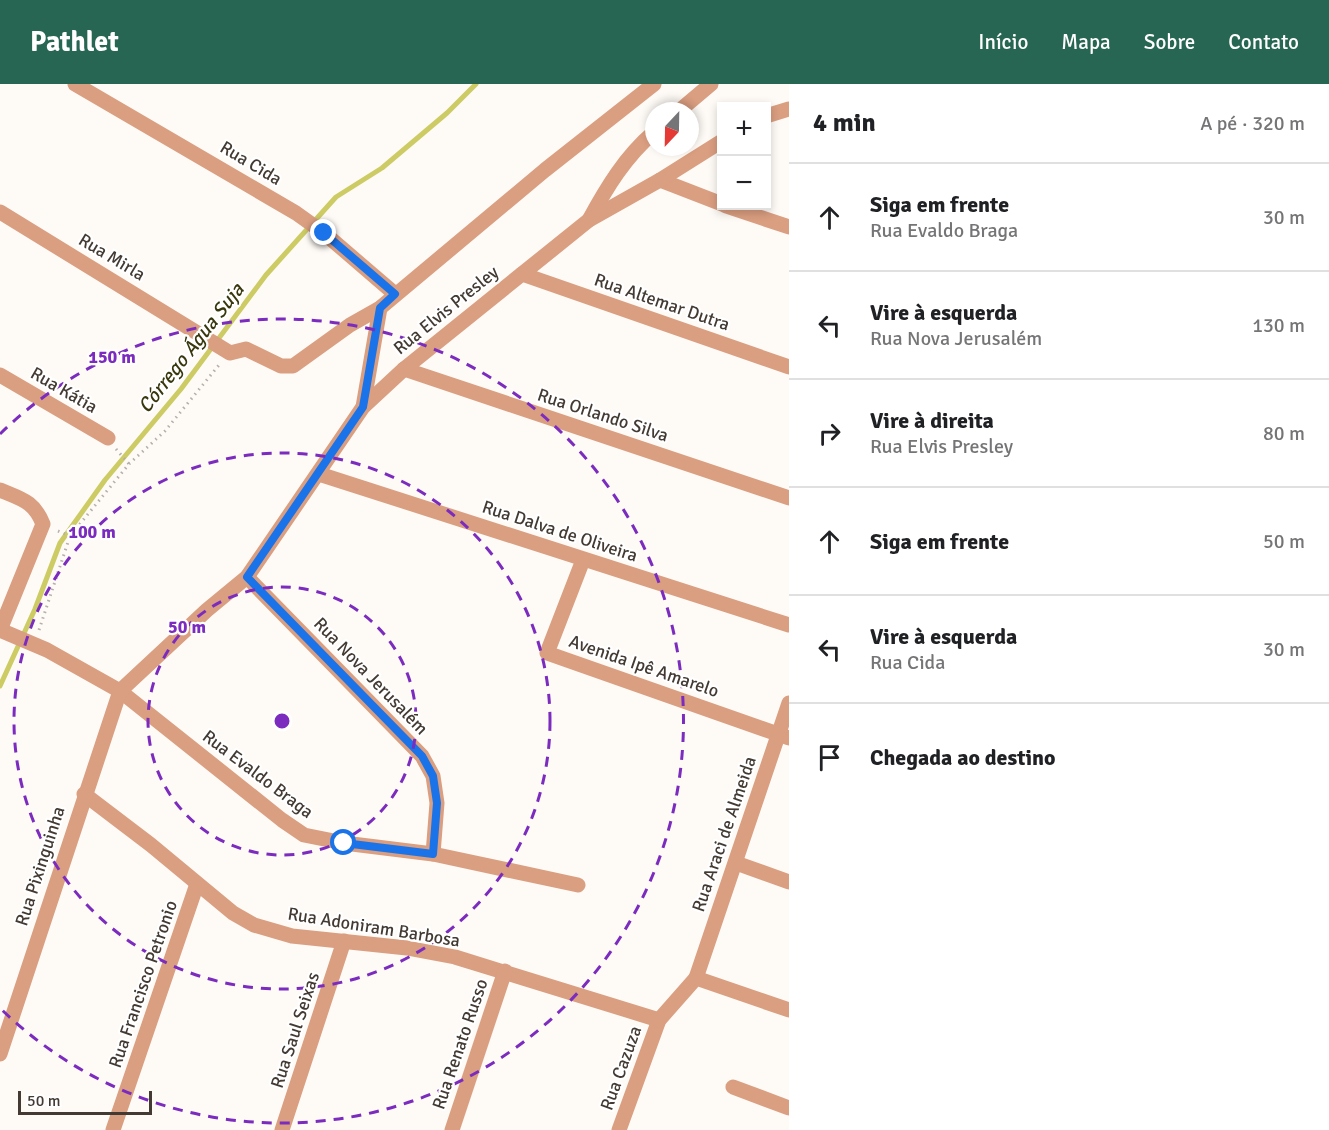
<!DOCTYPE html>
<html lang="pt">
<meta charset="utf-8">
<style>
body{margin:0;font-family:Signika,sans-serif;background:#f6f6f6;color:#202124}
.controls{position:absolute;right:18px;top:18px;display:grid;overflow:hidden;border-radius:0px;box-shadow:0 3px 9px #0003}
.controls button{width:54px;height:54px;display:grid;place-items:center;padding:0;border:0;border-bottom:2px solid #e0e0e0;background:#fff;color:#202124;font:30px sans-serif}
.compass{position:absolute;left:645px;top:18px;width:54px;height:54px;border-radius:50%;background:#fff;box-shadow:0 3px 9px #0003;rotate:202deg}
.scale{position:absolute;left:18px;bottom:15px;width:134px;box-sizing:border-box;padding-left:6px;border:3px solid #433b33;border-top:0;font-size:16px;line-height:21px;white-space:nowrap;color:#433b33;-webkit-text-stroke:4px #fff;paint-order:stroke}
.stop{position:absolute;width:18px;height:18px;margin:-14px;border:4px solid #1a73e8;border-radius:50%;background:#fff}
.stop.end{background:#1a73e8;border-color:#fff;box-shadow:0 2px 6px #0008}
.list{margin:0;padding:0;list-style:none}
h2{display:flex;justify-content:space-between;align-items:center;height:78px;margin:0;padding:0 24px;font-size:26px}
h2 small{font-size:20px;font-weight:400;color:#757577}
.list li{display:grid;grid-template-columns:39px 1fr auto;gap:18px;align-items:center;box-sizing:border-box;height:108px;padding:0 24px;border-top:2px solid #e0e0e0}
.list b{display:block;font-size:22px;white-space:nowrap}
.list p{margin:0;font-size:20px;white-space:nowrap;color:#757577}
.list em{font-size:20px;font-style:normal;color:#757577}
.icon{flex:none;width:33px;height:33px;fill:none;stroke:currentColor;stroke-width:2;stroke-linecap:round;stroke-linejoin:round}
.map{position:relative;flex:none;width:789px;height:1046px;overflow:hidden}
header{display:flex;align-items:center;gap:36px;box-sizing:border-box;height:84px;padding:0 30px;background:#276652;color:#fff}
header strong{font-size:28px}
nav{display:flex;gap:33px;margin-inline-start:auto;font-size:21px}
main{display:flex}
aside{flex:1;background:#fff}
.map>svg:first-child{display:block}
</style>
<header>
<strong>Pathlet</strong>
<nav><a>Início</a><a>Mapa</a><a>Sobre</a><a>Contato</a></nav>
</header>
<main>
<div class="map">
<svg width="789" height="1046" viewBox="0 0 789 1046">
<rect width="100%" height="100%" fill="#fefaf6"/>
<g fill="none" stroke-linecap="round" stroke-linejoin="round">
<polyline stroke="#cccb64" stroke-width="5" points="0,602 35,525 60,459 105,396 181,305 266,191 336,113 382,84 447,29 476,0"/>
<g stroke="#b6b0ab" stroke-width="3" stroke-dasharray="1.5 4.5" stroke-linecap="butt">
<polyline points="116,365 129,380"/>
<polyline points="58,447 70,452"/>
<polyline points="39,546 70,452 129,380 165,347 219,281"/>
</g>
<g stroke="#da9e80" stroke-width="15">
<polyline points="75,0 296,129 324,149 395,210"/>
<polyline points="679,27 711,0"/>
<polyline points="766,32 789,25"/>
<polyline points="660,96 722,120"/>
<polyline points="726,122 789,143"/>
<polyline points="0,128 230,269 246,265 281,282 293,282 350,241 380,224 545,86 654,0"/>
<path d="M589,136C607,103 625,73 654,48"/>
<polyline points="522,190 789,283"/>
<polyline points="404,285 789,414"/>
<polyline points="0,291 108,354"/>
<polyline points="363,323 380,224"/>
<polyline points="319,390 789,541"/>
<path d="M0,406C21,415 34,417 43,440L0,546"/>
<polyline points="583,476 547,569 789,654"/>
<polyline points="247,493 422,672 433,692 437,719 433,770"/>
<polyline points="0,546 47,566 120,607 282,736 304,751 344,759 433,770 578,801"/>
<polyline points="84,710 151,761 233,829 254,841 292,852 407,864 455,873 659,936"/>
<polyline points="736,779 789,798"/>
<polyline points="696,894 789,619"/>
<polyline points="0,970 120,607 207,526 247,493 363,323 404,285 589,136 660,96 722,57"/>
<polyline points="733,1003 789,1024"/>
<polyline points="113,1046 197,800"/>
<polyline points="282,1046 344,857"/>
<polyline points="452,1046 505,887"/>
<polyline points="619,1046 659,936 696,894 789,926"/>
</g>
</g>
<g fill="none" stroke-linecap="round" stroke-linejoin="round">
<polyline stroke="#1a73e8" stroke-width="8" points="324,149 395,210 380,224 363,323 247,493 422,672 433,692 437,719 433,770 344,759"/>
</g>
<g fill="none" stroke="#7b2cbf" stroke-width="3" stroke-dasharray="10 8">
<circle cx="282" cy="637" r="134"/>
<circle cx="282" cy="637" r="268"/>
<path d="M0 350A402 402 0 1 1 0 924"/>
</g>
<g text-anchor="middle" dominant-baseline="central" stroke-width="4.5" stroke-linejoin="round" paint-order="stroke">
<g font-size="18" fill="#433b33" stroke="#fff">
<text transform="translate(251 79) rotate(31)">Rua Cida</text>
<text transform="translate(112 173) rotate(31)">Rua Mirla</text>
<text transform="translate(662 218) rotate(19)">Rua Altemar Dutra</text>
<text transform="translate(446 226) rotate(-39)">Rua Elvis Presley</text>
<text transform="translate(64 306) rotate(30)">Rua Kátia</text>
<text transform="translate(603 331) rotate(18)">Rua Orlando Silva</text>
<text transform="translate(560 447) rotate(18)">Rua Dalva de Oliveira</text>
<text transform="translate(644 582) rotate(19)">Avenida Ipê Amarelo</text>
<text transform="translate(371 592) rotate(46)">Rua Nova Jerusalém</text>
<text transform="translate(258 690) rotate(37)">Rua Evaldo Braga</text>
<text transform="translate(724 750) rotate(-71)">Rua Araci de Almeida</text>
<text transform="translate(40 782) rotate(-72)">Rua Pixinguinha</text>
<text transform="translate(374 843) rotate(9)">Rua Adoniram Barbosa</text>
<text transform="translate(143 900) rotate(-71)">Rua Francisco Petronio</text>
<text transform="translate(295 946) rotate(-72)">Rua Saul Seixas</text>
<text transform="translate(460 960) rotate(-71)">Rua Renato Russo</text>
<text transform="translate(621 984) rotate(-70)">Rua Cazuza</text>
</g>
<g font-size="20" font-style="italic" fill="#39380c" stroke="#fff">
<text transform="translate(191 264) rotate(-52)">Córrego Água Suja</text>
</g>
</g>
<circle cx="282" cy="637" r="9" fill="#7b2cbf" stroke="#fff" stroke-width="3"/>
<g font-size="18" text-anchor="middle" font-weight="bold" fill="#7b2cbf" stroke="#fff" stroke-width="4.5" stroke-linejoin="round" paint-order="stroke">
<text x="112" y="279">150 m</text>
<text x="92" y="454">100 m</text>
<text x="187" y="549">50 m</text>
</g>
</svg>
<div class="controls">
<button>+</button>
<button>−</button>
</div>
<svg class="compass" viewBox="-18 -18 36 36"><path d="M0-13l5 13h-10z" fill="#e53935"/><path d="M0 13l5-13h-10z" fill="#757577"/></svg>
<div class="scale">50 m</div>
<div class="stop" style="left:344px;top:759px"></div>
<div class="stop end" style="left:324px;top:149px"></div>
</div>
<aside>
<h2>4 min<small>A pé · 320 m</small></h2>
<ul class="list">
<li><svg class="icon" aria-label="ahead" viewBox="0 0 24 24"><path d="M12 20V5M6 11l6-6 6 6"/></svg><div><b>Siga em frente</b><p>Rua Evaldo Braga</p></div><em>30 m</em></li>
<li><svg class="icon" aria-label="left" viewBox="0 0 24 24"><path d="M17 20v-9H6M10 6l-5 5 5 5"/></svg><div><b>Vire à esquerda</b><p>Rua Nova Jerusalém</p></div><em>130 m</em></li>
<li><svg class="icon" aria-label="right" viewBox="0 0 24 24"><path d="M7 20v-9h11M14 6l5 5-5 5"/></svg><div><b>Vire à direita</b><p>Rua Elvis Presley</p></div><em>80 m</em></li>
<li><svg class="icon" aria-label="ahead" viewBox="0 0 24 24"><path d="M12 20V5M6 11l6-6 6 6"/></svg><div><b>Siga em frente</b></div><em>50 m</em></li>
<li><svg class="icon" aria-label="left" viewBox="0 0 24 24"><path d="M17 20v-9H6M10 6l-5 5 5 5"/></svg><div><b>Vire à esquerda</b><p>Rua Cida</p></div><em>30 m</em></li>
<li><svg class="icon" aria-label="arrive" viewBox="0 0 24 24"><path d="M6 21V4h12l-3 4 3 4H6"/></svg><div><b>Chegada ao destino</b></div></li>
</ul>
</aside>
</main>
